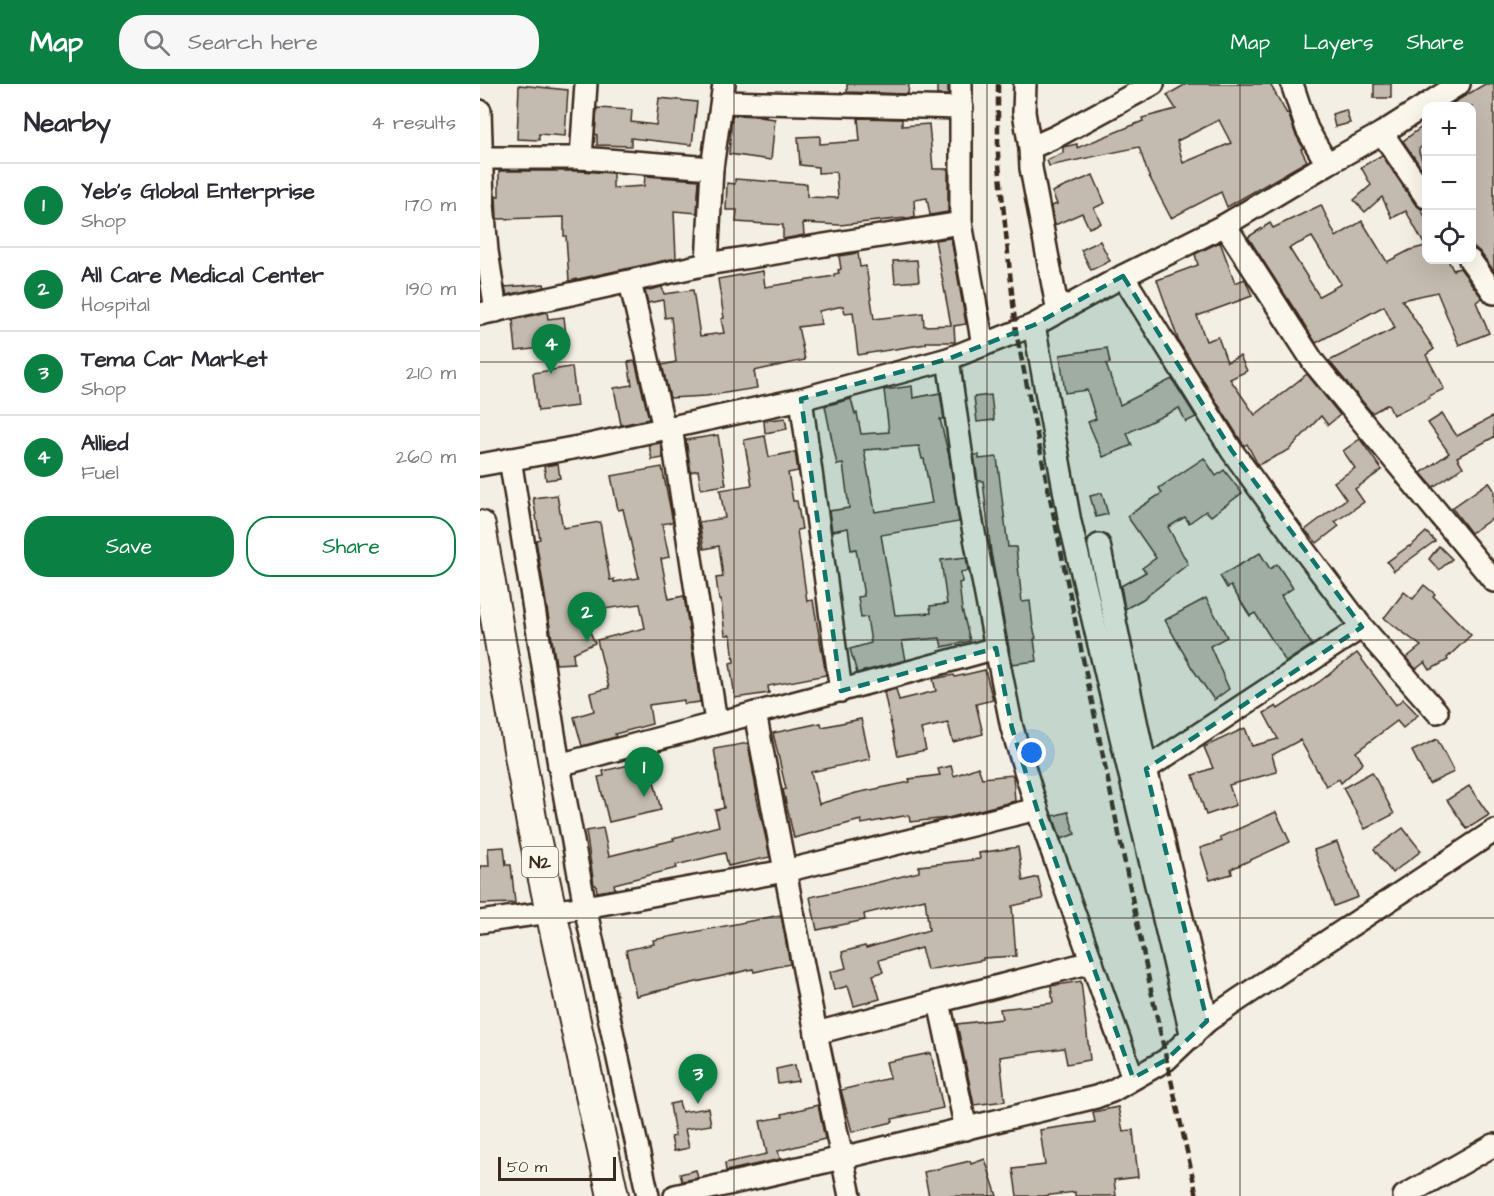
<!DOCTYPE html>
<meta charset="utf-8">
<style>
body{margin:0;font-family:"Architects Daughter",sans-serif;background:#f7f7f7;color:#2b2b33}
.controls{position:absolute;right:18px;top:18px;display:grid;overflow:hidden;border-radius:12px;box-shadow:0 6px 24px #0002}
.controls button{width:54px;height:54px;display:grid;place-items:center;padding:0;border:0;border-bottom:2px solid #e1e1e2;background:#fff;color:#2b2b33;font:30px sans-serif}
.scale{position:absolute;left:18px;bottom:15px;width:118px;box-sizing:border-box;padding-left:6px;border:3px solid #3b2a1e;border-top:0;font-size:16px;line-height:21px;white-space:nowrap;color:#3b2a1e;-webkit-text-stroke:4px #fbf7ec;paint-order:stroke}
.you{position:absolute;left:552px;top:669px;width:21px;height:21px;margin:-15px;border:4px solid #fff;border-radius:50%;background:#1a73e8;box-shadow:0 0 0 9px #1a73e833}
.badge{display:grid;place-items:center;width:39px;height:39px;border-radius:50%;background:#0b8043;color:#fff;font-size:20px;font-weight:700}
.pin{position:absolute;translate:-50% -50px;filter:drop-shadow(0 2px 3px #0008)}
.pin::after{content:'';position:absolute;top:32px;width:21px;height:18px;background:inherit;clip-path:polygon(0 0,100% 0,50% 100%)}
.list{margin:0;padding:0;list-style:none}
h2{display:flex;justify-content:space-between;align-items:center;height:78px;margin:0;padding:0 24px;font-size:26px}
h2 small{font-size:20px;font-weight:400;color:#7c7c81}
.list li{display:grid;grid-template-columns:39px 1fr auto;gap:18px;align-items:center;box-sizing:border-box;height:84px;padding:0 24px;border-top:2px solid #e1e1e2}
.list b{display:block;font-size:22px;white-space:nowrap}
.list p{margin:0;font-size:20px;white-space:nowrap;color:#7c7c81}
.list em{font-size:20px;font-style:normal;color:#7c7c81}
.actions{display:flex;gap:12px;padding:18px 24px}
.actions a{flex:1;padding:14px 0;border:2px solid #0b8043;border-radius:24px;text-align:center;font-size:21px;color:#0b8043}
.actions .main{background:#0b8043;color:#fff}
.icon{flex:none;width:33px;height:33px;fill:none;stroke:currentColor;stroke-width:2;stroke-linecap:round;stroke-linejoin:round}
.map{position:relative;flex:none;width:1014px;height:1112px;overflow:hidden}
header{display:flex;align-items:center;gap:36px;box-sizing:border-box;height:84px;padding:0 30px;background:#0b8043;color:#fff}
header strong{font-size:28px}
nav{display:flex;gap:33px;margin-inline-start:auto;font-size:21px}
.search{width:420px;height:54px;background:#f7f7f7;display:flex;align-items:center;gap:15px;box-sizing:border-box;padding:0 21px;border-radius:24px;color:#7c7c81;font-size:22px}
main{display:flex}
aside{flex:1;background:#fff}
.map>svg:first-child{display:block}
</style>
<header>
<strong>Map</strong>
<div class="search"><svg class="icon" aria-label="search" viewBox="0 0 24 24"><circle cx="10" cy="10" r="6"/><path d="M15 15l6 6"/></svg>Search here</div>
<nav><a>Map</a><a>Layers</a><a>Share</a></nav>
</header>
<main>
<aside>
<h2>Nearby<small>4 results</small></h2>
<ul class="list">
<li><span class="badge">1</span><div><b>Yeb's Global Enterprise</b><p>Shop</p></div><em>170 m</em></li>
<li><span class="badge">2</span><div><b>All Care Medical Center</b><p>Hospital</p></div><em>190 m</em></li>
<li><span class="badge">3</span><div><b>Tema Car Market</b><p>Shop</p></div><em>210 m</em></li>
<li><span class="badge">4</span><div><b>Allied</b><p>Fuel</p></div><em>260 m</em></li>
</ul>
<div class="actions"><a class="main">Save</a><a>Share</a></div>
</aside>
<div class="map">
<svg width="1014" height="1112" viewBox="0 0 1014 1112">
<rect width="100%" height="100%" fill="#f3efe4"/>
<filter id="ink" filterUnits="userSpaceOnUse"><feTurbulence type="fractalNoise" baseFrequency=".0167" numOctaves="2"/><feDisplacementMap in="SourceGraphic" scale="12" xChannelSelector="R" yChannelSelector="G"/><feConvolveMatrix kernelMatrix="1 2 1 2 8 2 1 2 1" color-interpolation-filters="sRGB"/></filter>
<g filter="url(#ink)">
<g fill="#c3bbb0" stroke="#3b2a1e" stroke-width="1.5" fill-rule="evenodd">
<polygon points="367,0 429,0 428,10 367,8"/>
<rect x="457" y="0" width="11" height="11"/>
<path d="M706,0H790L807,30L808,29L815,49L823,64L821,65L827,77L747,123L741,108L691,134L668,90L659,63L569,82L567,76L583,69V63L597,60V64L663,37L662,34L696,25L687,11ZM739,36L751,59L703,79L697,57Z"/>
<rect x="894" y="0" width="17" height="14"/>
<polygon points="1005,0 1014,0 1014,187 1000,168 992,161 992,22 968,22"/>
<polygon points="39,1 88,6 85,52 59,50 59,56 37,55"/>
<polygon points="179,14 217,18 212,61 151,54 151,62 117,61 117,51 115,50 117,24 152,26 151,38 176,41"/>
<polygon points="866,26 870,39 855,43 852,30"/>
<polygon points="252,31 279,32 279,33 295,35 291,76 249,70"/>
<polygon points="378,34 422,35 422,42 449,40 453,85 468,85 468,128 450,131 447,114 434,116 435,133 360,141 323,139 324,151 303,155 303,141 256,138 257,126 246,126 247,99 255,100 255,95 327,100 327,113 358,114 356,88 338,89 338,83 320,81 318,53 340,52 340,60 380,57"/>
<polygon points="946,40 946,59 939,65 939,68 946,86 946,91 923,57"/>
<path d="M902,71L935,120L941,125L946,135V176H968L973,186L980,184L1002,214L996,218L1009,249L979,261L957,208L922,216L954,265L946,271L964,305L949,312L950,314L913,331L908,320L892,329L849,277L915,244L904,222L836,259L768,153L790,139L793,144L841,121L856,153L882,137L907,178L930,166L945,162L926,127L912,134L902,113L885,128L874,116L891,101L881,83ZM832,153L861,200L839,212L809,164Z"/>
<polygon points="19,87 99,87 133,89 133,104 164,102 165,92 219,96 217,129 194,127 196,174 89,197 86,152 84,152 84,133 17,135 16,112 19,112"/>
<polygon points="613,91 625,119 614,124 621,139 609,144 602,129 575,141 571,122 577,120 572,108"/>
<polygon points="471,154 486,240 474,242 475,258 446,258 446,260 378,271 373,228 365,229 363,222 339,227 341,240 318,243 325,276 274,287 277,304 226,312 190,314 182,281 196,278 191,233 185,234 183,216 168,219 165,207 182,203 184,210 213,206 220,252 244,249 241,235 244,234 238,195 283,187 285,203 354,192 354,190 359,189 358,186 361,185 359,172 378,169 380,183 386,182 394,235 443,229 444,242 471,241 455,156"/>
<polygon points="620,157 630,177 611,186 601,166"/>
<polygon points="740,158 755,199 765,195 772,212 717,232 726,257 738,253 747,278 760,272 767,287 750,295 775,331 827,290 860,331 848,341 841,332 809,366 778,381 767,360 764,362 763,360 699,258 677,196 718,181 715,170"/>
<polygon points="437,176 439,197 415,199 413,177"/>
<polygon points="64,200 65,203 27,211 25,203"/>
<polygon points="67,228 68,235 84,233 87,261 36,267 33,236"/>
<polygon points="627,264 630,279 626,280 640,321 692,295 716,333 706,338 699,324 647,349 652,361 623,373 608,338 616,335 607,306 585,309 580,271"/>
<polygon points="155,277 169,335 141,341 134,304 152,301 148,278"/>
<polygon points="90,283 92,283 97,322 58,327 53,289"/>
<path d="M432,302L433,314L460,309L464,335H460L469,372L479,438L401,451L415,531L451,529L450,522L467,520L461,476L486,473L488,487L481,488L482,498L479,499L482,525L490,557L462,563L460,554L422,557L426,576L377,589L370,565L391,559L387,533L381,534L378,513L384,512L376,465L371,466L368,444L352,447L349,427L369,424L363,380L357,381L345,322L371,315L375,330L377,329L381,350L409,348L404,306ZM439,362L442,375H444L452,419L395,428L384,366Z"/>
<polygon points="511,311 514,336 497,338 494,313"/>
<polygon points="962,330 977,352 1014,332 1014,353 977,373 983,383 953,403 941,389 969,369 948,339"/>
<polygon points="305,334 307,345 285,349 284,337"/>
<polygon points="238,351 246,401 221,405 218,386 211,388 206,356"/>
<polygon points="285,352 289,373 315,368 318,387 308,389 313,417 317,417 322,445 317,446 327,517 333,516 346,591 288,602 289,609 255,614 250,579 254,578 251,551 245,551 241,516 239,516 236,494 243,493 239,462 224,465 219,438 245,434 240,406 272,401 264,356"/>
<polygon points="880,355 902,386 875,405 884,418 855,438 859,442 837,459 825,446 866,415 854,398 875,384 863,367"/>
<polygon points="181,359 183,374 172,376 169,361"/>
<polygon points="494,371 499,371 499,375 517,373 528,463 536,463 542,518 550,517 553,543 556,554 554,555 557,577 532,580 511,469 503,397 498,397"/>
<polygon points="724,374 736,392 744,386 762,409 731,432 726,427 709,439 705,433 688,443 708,480 663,515 645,525 641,502 666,488 662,484 676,474 647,432 682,409 679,404"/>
<polygon points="78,380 80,394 66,396 64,382"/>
<polygon points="182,383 193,438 182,440 189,473 181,475 189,515 204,512 220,618 204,620 204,616 169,621 172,640 135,650 136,653 102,662 94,633 114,627 110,609 129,604 117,556 165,544 160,520 101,528 115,559 93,569 94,579 76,580 56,456 60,455 53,414 77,411 83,444 120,438 130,496 134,495 134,498 159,494 143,425 138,426 131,392"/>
<polygon points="1009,398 1014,406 1014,433 991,449 972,424"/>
<polygon points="622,409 628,430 616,433 610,412"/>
<polygon points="946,448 955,457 914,487 907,478 929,462 930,463"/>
<polygon points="959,462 972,475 959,486 949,475"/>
<polygon points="780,469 790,485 797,480 813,504 801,512 832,561 806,578 775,529 770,532 751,502 747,504 740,492"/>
<polygon points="944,501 955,510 953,512 991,551 967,574 968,576 950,586 945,578 936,585 926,574 941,562 904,534 924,508 933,515"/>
<polygon points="726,514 747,553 730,562 749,605 734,616 712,584 685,536"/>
<polygon points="877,569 916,621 923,615 938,631 923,644 917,637 876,668 883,679 861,699 859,695 846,702 820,656 792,671 797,688 749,701 756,721 726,731 713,691 733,684 724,663 765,644 772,662 798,655 784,629 796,622 798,625 839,598"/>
<polygon points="505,586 513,616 496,620 503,650 473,658 468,639 441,645 446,666 418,672 404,608 416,605 419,616 456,607 453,595 474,591 475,593"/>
<polygon points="381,635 390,675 331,688 339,720 376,709 430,698 429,695 460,691 458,685 471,682 474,692 498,683 502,694 533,691 535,717 468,734 430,738 429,731 382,740 381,736 314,754 303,706 306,705 293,649 341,639 342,643"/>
<polygon points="957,655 974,688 949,700 932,667"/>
<polygon points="268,659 277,710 276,710 290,773 248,782 245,769 196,781 197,784 134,800 135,805 117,808 116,801 114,801 106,747 123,744 129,772 194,756 193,754 239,742 235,726 244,724 234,665"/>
<polygon points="179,674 182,686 172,689 181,726 129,738 118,693 124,692 123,687"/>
<polygon points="892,688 914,730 885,745 863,704"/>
<polygon points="989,702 1009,731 987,745 967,716"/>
<polygon points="588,728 595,750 581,755 573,732"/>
<polygon points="796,728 810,758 751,785 752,790 730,796 720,764 742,757 740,753"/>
<polygon points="923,744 941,767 912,789 894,765"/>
<polygon points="857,758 878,813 854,822 834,766"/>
<polygon points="24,763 26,781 31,781 35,819 0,820 0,782 9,782 8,764"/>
<polygon points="538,763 543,797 558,793 563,815 532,822 536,872 503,874 503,876 447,886 441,864 399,876 403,888 393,891 400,915 374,922 368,902 354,906 350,888 366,884 362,868 385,862 386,864 449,846 445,815 384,830 385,836 337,846 330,813 391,800 439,788 439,782 500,775 499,769"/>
<polygon points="301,831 310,880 274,888 273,885 156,912 146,866 174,860 173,856"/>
<polygon points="601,897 610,976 587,980 584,964 520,973 525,1017 494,1021 477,940 522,935 520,925 573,919 571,902"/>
<polygon points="451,969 463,1024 412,1035 413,1038 372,1048 361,1006 410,994 406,978"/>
<polygon points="315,981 318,997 298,1000 296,985"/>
<polygon points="199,1018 202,1028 228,1024 231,1041 205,1045 209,1064 194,1067 191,1053 195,1052 190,1020"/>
<polygon points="338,1021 345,1055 298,1067 300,1075 246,1087 245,1079 287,1070 280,1037 303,1033 302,1030"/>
<polygon points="638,1023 643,1047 653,1046 658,1093 634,1096 636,1112 595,1112 595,1108 563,1112 537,1112 533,1085 565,1081 560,1046 615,1038 613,1028"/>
<polygon points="505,1075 517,1112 449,1112 444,1088 490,1077 491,1080"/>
<polygon points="216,1086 218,1094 202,1097 200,1090"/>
</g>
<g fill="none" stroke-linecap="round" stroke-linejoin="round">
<g stroke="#3b2a1e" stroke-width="26">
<g id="minor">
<polyline points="481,0 481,139 503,261"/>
<polyline points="545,0 544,28 550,64"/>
<polyline points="812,0 827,45 847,80"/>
<polyline points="242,18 482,24"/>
<polyline points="0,27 3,119 7,167 16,227"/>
<polyline points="902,49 946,113"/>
<polyline points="2,74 101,74 232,84"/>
<polyline points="101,74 106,0"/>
<polyline points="745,141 834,279 1014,497"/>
<polyline points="990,176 1014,209"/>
<polyline points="227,180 232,84 244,0"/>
<polyline points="643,192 752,367 820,461 882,543 957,628"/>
<polyline points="150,198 184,344"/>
<polyline points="578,228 551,84 550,64 577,52 673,0"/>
<polyline points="0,230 227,180 481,139"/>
<polyline points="554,241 590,438 712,953"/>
<polyline points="321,315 361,607"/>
<polyline points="191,343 236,638"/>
<path d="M30,375L79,681C224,642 370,605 516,564L488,417L468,275"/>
<polyline points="0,381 109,361 321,315 468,275 554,241 643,192 745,141 847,80 902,49 979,0"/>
<polyline points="619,461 666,685 727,937"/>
<polyline points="516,564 532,644 557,725 653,994"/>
<polyline points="275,629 336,949 370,1112"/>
<polyline points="79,681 105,823 305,787 557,725"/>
<polyline points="666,685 882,543"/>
<polyline points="0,838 105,823 168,1112"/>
<polyline points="459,918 486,1045"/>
<polyline points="336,949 612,878"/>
<polyline points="195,1112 362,1074 616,1013 632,1007 686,976 727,937 761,914 1014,747"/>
<polyline points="924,1112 1014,1061"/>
</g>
</g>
<g stroke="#3b2a1e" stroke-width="34">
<polyline id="highway" points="0,442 52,740 133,1112"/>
</g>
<use href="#minor" stroke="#fbf7ec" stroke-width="21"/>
<use href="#highway" stroke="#fbf7ec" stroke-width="30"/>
<polyline stroke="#3b2a1e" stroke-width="4.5" stroke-dasharray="9 4.5" stroke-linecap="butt" points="518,0 518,71 536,248 672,911 717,1112"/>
</g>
</g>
<path fill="#0f766e" fill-opacity="0.2" stroke="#0f766e" stroke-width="4.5" stroke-dasharray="12 8" stroke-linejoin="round" d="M643,192L752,367L882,543L666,685L727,937L686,976L653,994L557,725L532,644L516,564L361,607L321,315L468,275L554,241Z"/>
<path fill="none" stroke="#3b2a1e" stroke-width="1.5" stroke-opacity="0.55" d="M254,0V1112M507,0V1112M760,0V1112M0,278H1014M0,556H1014M0,834H1014"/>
<g text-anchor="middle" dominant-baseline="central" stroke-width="5" stroke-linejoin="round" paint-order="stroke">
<rect fill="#fbf7ec" stroke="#75685c" stroke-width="1.5" x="42" y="763" width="36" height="30" rx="4.5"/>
<g font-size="18" font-weight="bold" fill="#3b2a1e">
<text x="60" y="778">N2</text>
</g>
</g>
</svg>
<div class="controls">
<button>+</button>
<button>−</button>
<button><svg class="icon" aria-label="locate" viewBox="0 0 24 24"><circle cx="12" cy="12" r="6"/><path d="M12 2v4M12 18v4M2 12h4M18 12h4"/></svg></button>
</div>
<div class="scale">50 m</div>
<div class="you"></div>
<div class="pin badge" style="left:164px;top:713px">1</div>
<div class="pin badge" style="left:107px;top:558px">2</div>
<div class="pin badge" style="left:218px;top:1020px">3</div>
<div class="pin badge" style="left:71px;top:290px">4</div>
</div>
</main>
